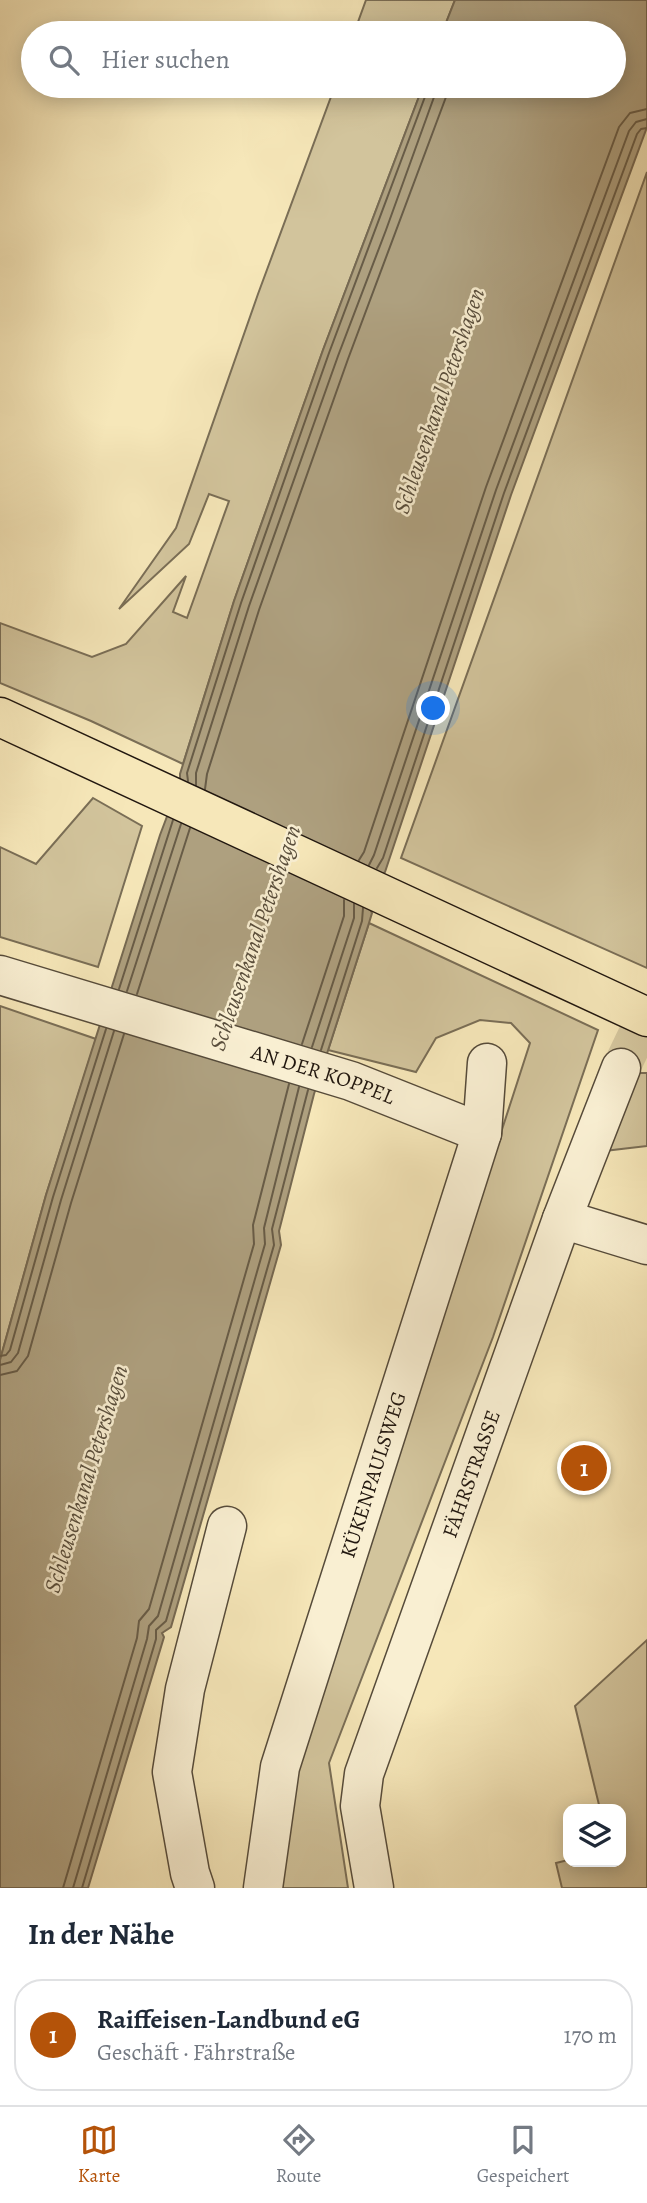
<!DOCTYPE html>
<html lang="de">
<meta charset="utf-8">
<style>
body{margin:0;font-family:Alegreya,serif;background:#f2f2f3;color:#1f2937}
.controls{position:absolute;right:21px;bottom:21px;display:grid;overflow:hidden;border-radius:14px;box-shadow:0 4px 18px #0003}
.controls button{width:63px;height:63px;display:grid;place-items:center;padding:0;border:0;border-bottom:2px solid #e0e1e3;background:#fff;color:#1f2937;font:35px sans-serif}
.you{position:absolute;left:434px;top:709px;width:24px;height:24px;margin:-18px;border:5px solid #fff;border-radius:50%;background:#1a73e8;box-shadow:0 0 0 10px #1a73e833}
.badge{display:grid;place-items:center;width:46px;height:46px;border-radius:50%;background:#b45309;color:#fff;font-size:23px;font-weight:700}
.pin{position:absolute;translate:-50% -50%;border:4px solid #fff;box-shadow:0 2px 7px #0006}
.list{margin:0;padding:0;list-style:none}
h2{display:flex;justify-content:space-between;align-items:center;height:91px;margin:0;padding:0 28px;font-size:30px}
h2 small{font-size:23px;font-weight:400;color:#747a83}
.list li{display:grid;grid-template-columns:46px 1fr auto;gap:21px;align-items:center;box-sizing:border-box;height:112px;margin:0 14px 14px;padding:0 14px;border:2px solid #e0e1e3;border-radius:28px}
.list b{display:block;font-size:26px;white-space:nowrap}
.list p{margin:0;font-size:23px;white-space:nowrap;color:#747a83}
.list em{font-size:23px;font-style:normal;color:#747a83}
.icon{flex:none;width:38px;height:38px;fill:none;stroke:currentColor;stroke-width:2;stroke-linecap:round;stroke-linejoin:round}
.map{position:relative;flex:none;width:647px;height:1888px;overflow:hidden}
.search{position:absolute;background:#fff;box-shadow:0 4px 18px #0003;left:21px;right:21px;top:21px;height:77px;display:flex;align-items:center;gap:18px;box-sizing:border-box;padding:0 24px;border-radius:38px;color:#747a83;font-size:26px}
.sheet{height:217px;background:#fff}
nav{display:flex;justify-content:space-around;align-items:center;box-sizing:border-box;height:98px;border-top:2px solid #e0e1e3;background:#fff;font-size:19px;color:#747a83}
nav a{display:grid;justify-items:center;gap:4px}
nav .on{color:#b45309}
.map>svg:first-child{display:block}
</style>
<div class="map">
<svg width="647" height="1888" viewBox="0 0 647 1888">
<rect width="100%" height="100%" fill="#f6e7b9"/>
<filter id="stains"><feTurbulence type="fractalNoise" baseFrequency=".00286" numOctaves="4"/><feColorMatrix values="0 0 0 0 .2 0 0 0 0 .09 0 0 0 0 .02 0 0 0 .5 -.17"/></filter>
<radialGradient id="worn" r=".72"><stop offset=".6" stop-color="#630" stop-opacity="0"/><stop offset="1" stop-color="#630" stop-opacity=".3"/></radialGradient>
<g fill="#d2c49c" stroke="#7a6e56" stroke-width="2">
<polygon points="366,0 455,0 442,33 354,33"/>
<polygon points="335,86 423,86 323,350 234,601 183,764 91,721 0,683 0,623 92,657 126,644 186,576 173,612 187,618 229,501 209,494 189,544 119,609 176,528 258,294"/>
<polygon points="647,172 647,968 401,858"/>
<polygon points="93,798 142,826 98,967 0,937 0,847 36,864"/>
<polygon points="369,923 598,1030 493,1337 329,1763 348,1888 279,1888 297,1763 530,1043 511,1023 480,1020 436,1038 416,1072 328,1050"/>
<polygon points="0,1006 96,1039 46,1195 0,1360"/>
<polygon points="635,1073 647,1073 647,1146 604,1151"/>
<polygon points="647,1640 647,1888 562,1888 556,1863 568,1860 568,1862 621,1862 621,1809 600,1809 575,1706"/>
</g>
<polygon fill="#aea07f" stroke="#766952" stroke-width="2" points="455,0 647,0 647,127 511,495 389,860 385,872 381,876 370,909 372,913 369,923 314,1094 279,1231 281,1245 171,1627 162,1633 164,1637 88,1888 0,1888 0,1360 46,1195 160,835 180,782 180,774 234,601 323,350 423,86 614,86 614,33 442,33"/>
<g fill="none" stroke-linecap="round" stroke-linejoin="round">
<g stroke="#685c47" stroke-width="2">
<polyline points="188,781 187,773 241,603 329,353 429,86"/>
<polyline points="196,785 196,773 249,606 338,356 386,230 438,86"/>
<polyline points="205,789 207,774 259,610 348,359 446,97 448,86"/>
<polyline points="359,860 364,852 486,487 619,127 630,113 647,109"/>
<polyline points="369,865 374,855 496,490 629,131 636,122 647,119"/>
<polyline points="377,868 383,858 504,493 637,134 641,129 647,128"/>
<polyline points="119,989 173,820"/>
<polyline points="127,991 181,824"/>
<polyline points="137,994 190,828"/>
<polyline points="302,1044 344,916 344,900"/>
<polyline points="312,1047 354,918 354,904"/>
<polyline points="321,1050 362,921 363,908"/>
<polyline points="0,1356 6,1355 10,1350 53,1197 106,1029"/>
<polyline points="0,1365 11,1362 18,1353 61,1200 114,1031"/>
<polyline points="0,1375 17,1371 28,1356 71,1203 124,1034"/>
<polyline points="63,1888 137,1638 139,1621 149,1609 254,1244 253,1225 289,1084"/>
<polyline points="73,1888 147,1639 149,1626 158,1616 265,1244 264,1228 299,1087"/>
<polyline points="82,1888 156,1639 156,1630 166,1621 274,1245 272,1229 308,1090"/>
</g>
<polyline stroke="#d6c8a0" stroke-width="38" stroke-dasharray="38 19" stroke-linecap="butt" points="621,1068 647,1014"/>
<g stroke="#564b3a" stroke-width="41">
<g id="minor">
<path id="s1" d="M0,975L351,1081L482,1133"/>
<polyline points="562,1219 647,1245"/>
<polyline points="195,1888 190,1873 172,1772 185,1689 227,1526"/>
<path id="s2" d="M263,1888L280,1767L482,1133L487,1063"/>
<path id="s3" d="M374,1888L360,1806L364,1774L562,1219L621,1068"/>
</g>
</g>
<g stroke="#21170f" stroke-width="41">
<polyline id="major" points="0,717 647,1017"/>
</g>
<use href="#minor" stroke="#f9efd2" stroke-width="38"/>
<use href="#major" stroke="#f6e7b9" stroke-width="38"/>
</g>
<g text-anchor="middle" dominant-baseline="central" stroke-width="5" stroke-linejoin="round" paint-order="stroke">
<g font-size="21" fill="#21170f" stroke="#f9efd2">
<text stroke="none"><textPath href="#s1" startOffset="338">AN DER KOPPEL</textPath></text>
<text stroke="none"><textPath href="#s2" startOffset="429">KÜKENPAULSWEG</textPath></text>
<text stroke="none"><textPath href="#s3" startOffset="434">FÄHRSTRASSE</textPath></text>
</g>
<g font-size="23" font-style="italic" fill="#594e3c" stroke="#f9efd2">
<text transform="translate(439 401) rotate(-71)">Schleusenkanal Petershagen</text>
<text transform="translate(255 938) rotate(-71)">Schleusenkanal Petershagen</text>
<text transform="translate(86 1479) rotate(-73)">Schleusenkanal Petershagen</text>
</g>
</g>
<rect width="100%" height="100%" filter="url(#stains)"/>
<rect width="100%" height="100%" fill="url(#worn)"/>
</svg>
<div class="controls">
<button><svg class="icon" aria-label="layers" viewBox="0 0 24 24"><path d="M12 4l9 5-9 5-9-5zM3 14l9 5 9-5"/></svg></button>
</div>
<div class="you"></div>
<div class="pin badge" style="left:584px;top:1468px">1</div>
<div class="search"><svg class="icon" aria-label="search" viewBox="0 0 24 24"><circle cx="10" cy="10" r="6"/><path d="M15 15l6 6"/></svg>Hier suchen</div>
</div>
<section class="sheet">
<h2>In der Nähe<small></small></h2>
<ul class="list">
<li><span class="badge">1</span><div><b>Raiffeisen-Landbund eG</b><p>Geschäft · Fährstraße</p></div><em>170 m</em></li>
</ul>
</section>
<nav>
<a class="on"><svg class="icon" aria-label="map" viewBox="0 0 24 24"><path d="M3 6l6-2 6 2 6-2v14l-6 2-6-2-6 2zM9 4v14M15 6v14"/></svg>Karte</a>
<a><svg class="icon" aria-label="directions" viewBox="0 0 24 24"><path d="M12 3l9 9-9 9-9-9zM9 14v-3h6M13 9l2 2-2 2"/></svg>Route</a>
<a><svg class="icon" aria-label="saved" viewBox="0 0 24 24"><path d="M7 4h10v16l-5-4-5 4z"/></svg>Gespeichert</a>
</nav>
